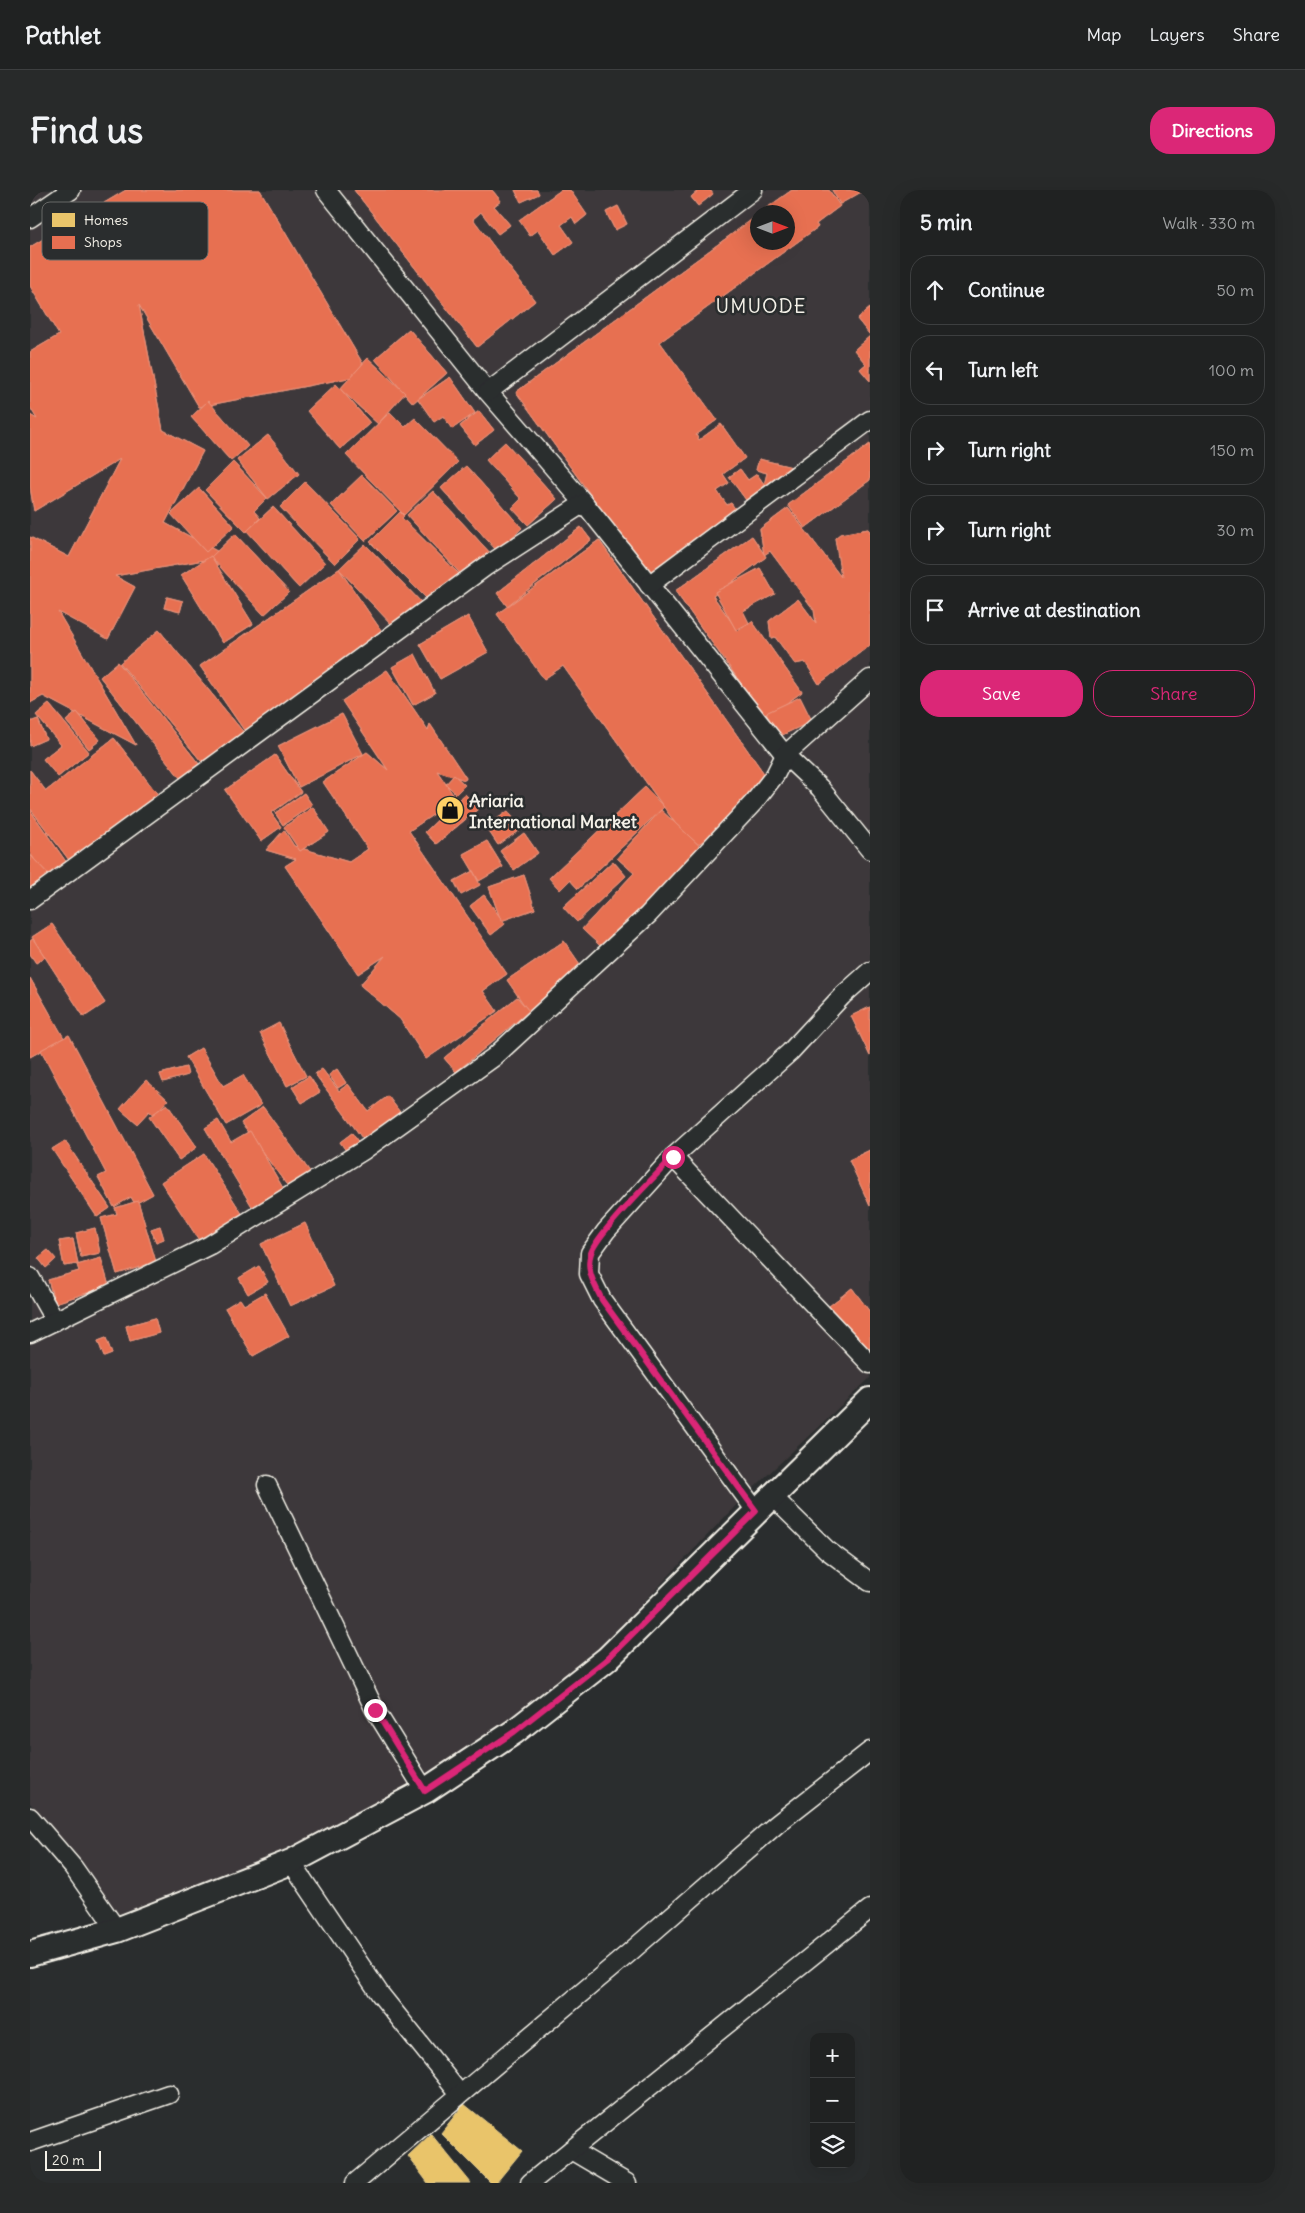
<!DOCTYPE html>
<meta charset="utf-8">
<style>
body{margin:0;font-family:Delius,sans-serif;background:#282a2a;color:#f1f3f6}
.controls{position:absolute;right:15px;bottom:15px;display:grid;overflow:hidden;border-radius:10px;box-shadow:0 5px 20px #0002}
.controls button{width:45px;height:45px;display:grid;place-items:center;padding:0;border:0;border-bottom:1px solid #3d3f40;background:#202222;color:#f1f3f6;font:25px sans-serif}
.compass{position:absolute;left:720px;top:15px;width:45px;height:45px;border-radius:50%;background:#202222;box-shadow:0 5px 20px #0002;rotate:90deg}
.scale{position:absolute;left:15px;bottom:12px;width:56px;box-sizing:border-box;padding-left:5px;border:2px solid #f4f1e8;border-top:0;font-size:14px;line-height:18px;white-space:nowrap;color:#f4f1e8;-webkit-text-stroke:4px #2a2d2e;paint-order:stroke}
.stop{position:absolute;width:15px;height:15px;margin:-11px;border:4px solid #db2777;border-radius:50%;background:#fff}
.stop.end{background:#db2777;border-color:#fff;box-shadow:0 1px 5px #0008}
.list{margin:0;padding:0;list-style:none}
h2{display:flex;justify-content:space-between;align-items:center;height:65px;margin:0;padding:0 20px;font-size:21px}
h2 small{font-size:16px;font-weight:400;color:#a2a4a5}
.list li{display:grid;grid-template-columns:32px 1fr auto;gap:15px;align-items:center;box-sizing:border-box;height:70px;margin:0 10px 10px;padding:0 10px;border:1px solid #3d3f40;border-radius:20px}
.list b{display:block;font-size:19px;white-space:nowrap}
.list em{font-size:16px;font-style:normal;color:#a2a4a5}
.actions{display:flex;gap:10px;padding:15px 20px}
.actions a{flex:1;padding:11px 0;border:1px solid #db2777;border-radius:20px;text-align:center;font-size:18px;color:#db2777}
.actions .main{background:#db2777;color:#fff}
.icon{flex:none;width:28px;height:28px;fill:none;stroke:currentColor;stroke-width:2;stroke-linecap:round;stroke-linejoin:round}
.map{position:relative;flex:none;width:840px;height:1993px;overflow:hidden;border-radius:20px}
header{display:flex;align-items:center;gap:30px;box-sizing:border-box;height:70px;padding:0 25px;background:#202222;border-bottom:1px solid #3d3f40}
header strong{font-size:24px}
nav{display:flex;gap:28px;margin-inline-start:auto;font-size:18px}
.intro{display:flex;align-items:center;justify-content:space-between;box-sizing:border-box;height:120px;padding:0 30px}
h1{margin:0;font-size:35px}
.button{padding:12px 22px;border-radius:20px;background:#db2777;color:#fff;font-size:18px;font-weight:700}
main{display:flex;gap:30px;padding:0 30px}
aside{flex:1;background:#202222;border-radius:20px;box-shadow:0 5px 20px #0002}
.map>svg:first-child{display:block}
</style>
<header>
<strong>Pathlet</strong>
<nav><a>Map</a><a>Layers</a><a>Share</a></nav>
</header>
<div class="intro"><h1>Find us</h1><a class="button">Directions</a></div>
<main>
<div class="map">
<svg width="840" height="1993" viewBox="0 0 840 1993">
<rect width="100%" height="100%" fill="#2a2d2e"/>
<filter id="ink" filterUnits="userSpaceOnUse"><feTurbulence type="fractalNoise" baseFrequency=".02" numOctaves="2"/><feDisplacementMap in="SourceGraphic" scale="10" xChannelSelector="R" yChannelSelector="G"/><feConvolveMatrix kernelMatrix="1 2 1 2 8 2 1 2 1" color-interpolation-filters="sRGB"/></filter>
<g filter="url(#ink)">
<path fill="#3d393a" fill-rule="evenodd" d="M0,0H840V1188L710,1311L513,1518L322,1641L88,1729L0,1613ZM728,22H758V52H728Z"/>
<g fill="#e9c46a" stroke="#ecd290">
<polygon points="434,1914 492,1961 466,1993 461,1993 411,1943"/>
<polygon points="401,1944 441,1993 398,1993 378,1966"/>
</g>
<g fill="#e76f51" stroke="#eb967e">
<polygon points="96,0 230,0 339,184 169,217 109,115 133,240 173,261 135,333 196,366 85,386 105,397 78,449 28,422 106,555 13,506 0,513 0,347 39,367 90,269 4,321 0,297 0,225 7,229 0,217 0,162 29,145 0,96 0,57"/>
<polygon points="96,0 230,0 339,184 169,217 109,115 133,240 173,261 135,333 196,366 85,386 105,397 78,449 28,422 106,555 13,506 0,513 0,347 39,367 90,269 4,321 0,297 0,225 7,229 0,217 0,162 29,145 0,96 0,57"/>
<polygon points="324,0 462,0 471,11 464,16 480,35 468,44 451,22 443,29 505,111 447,157"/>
<polygon points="324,0 462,0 471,11 464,16 480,35 468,44 451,22 443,29 505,111 447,157"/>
<polygon points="485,0 507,0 509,4 491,12"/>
<polygon points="485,0 507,0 509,4 491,12"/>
<polygon points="531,0 540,0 557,25 546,34 542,27 531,35 543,52 525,65 508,40 500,46 489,30"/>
<polygon points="531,0 540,0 557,25 546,34 542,27 531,35 543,52 525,65 508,40 500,46 489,30"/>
<polygon points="669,0 680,0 683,4 668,16 661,7"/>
<polygon points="669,0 680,0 683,4 668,16 661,7"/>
<polygon points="762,0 799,0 810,16 786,34 788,37 630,152 687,230 666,245 669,250 691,234 715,268 693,284 699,293 687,301 697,315 701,313 713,330 626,395 486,202 728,25 728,52 758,52 758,22 731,22"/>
<polygon points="762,0 799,0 810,16 786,34 788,37 630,152 687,230 666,245 669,250 691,234 715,268 693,284 699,293 687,301 697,315 701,313 713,330 626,395 486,202 728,25 728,52 758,52 758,22 731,22"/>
<polygon points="802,0 832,0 833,1 810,14"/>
<polygon points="802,0 832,0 833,1 810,14"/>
<polygon points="588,16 597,34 585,40 576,22"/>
<polygon points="588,16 597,34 585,40 576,22"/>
<polygon points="840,118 840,145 827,129"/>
<polygon points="840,118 840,145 827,129"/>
<polygon points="379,139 417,183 383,213 345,169"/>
<polygon points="379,139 417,183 383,213 345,169"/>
<polygon points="840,146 840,191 830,179 836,174 824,160"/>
<polygon points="840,146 840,191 830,179 836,174 824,160"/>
<polygon points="338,168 375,203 348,234 310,199"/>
<polygon points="338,168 375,203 348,234 310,199"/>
<polygon points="420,187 445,223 422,239 413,226 404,232 388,209"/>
<polygon points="420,187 445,223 422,239 413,226 404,232 388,209"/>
<polygon points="306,194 340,233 310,259 277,221"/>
<polygon points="306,194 340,233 310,259 277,221"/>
<polygon points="178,211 218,256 201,271 161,227"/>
<polygon points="178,211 218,256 201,271 161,227"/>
<polygon points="449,221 464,240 445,255 430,236"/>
<polygon points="449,221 464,240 445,255 430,236"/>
<polygon points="360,222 375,237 385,228 428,272 374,325 316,265"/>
<polygon points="360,222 375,237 385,228 428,272 374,325 316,265"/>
<polygon points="238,245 269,284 238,309 207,270"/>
<polygon points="238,245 269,284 238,309 207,270"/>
<polygon points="475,252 527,309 498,335 482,318 491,309 456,270"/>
<polygon points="475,252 527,309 498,335 482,318 491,309 456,270"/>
<polygon points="840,254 840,290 775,338 758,315"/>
<polygon points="840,254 840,290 775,338 758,315"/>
<polygon points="729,269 762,277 756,301 734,295 737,283 726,280"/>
<polygon points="729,269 762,277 756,301 734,295 737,283 726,280"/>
<polygon points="203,272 237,308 224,321 230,328 216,342 175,300"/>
<polygon points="203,272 237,308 224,321 230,328 216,342 175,300"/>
<polygon points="436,276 492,338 467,361 411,298"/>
<polygon points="436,276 492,338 467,361 411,298"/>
<polygon points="710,279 718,290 727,284 741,304 722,318 699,287"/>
<polygon points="710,279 718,290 727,284 741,304 722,318 699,287"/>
<polygon points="332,285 367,321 335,351 301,315"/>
<polygon points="332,285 367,321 335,351 301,315"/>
<polygon points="275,292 330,349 305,374 250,317"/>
<polygon points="275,292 330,349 305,374 250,317"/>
<polygon points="169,298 204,336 176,362 141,324"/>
<polygon points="169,298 204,336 176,362 141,324"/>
<polygon points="403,301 462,365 435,389 377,325"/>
<polygon points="403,301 462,365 435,389 377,325"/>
<polygon points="243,317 295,373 269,398 217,341"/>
<polygon points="243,317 295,373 269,398 217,341"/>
<polygon points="758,318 811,387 805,348 810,344 838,339 840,341 840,455 789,494 775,472 765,474 745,447 741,448 739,431 768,409 786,433 784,420 740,361 734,365 730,339"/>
<polygon points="758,318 811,387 805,348 810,344 838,339 840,341 840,455 789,494 775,472 765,474 745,447 741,448 739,431 768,409 786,433 784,420 740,361 734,365 730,339"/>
<polygon points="370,322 374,326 372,328 431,386 403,415 340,352"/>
<polygon points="370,322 374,326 372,328 431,386 403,415 340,352"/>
<polygon points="551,337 561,350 477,416 467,403"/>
<polygon points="551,337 561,350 477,416 467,403"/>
<polygon points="205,344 259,402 234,425 181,367"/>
<polygon points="205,344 259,402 234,425 181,367"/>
<polygon points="722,346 736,367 683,406 708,441 722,431 772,502 736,528 645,401"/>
<polygon points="722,346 736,367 683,406 708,441 722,431 772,502 736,528 645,401"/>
<polygon points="569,350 745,599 663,658 533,476 514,489 467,424"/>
<polygon points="569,350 745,599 663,658 533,476 514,489 467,424"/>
<polygon points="335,354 393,414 366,439 309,379"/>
<polygon points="335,354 393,414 366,439 309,379"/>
<polygon points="181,366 223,434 193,453 151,385"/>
<polygon points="181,366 223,434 193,453 151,385"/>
<polygon points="730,378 745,404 713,421 719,433 706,440 685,402"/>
<polygon points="730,378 745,404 713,421 719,433 706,440 685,402"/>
<polygon points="309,379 355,446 216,543 170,476"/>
<polygon points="309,379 355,446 216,543 170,476"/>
<polygon points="137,407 153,411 150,422 134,418"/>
<polygon points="137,407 153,411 150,422 134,418"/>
<polygon points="438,426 458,462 410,489 390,454"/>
<polygon points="438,426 458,462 410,489 390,454"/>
<polygon points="129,440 215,544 176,577 90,473"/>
<polygon points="129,440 215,544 176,577 90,473"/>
<polygon points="385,464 405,503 383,515 362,477"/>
<polygon points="385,464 405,503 383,515 362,477"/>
<polygon points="88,472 173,579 155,594 70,487"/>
<polygon points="88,472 173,579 155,594 70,487"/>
<polygon points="357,480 398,540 400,534 436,588 435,590 407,581 426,609 379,641 477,784 453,801 467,821 396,869 370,829 330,795 355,766 328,784 255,676 266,669 236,660 254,640 264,656 319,672 338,659 293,592 337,562 358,580 312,511"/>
<polygon points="357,480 398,540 400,534 436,588 435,590 407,581 426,609 379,641 477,784 453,801 467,821 396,869 370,829 330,795 355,766 328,784 255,676 266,669 236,660 254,640 264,656 319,672 338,659 293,592 337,562 358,580 312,511"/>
<polygon points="770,507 782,531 748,547 736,523"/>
<polygon points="770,507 782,531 748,547 736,523"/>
<polygon points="19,514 59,562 28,587 13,569 31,555 6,525"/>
<polygon points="19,514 59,562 28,587 13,569 31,555 6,525"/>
<polygon points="47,522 70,550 59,559 36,531"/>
<polygon points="47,522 70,550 59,559 36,531"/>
<polygon points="312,524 333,564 269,597 248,556"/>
<polygon points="312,524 333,564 269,597 248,556"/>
<polygon points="8,529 16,549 0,556 0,532"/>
<polygon points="8,529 16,549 0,556 0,532"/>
<polygon points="84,548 129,606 42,674 0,618 0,580 16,601"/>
<polygon points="84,548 129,606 42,674 0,618 0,580 16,601"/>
<polygon points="245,565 271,602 241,623 251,637 231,651 195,600"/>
<polygon points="245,565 271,602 241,623 251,637 231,651 195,600"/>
<polygon points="424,585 435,595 426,604 416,594"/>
<polygon points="424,585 435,595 426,604 416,594"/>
<polygon points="615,597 634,617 548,699 540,690 530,700 519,688"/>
<polygon points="615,597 634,617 548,699 540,690 530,700 519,688"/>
<polygon points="274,603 282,615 253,635 245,623"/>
<polygon points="274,603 282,615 253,635 245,623"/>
<polygon points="435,604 448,619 406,654 395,642"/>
<polygon points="435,604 448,619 406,654 395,642"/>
<polygon points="283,617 299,642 270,661 254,637"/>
<polygon points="283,617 299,642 270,661 254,637"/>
<polygon points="0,620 39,676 19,690 0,663"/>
<polygon points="0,620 39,676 19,690 0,663"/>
<polygon points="631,620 674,660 578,763 552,739 604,683 587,668"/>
<polygon points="631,620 674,660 578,763 552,739 604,683 587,668"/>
<polygon points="478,621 491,639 468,655 456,637"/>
<polygon points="478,621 491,639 468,655 456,637"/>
<polygon points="494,643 508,663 484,680 470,661"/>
<polygon points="494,643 508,663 484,680 470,661"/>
<polygon points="457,651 473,677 449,691 433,664"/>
<polygon points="457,651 473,677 449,691 433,664"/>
<polygon points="0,665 23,689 0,702"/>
<polygon points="0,665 23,689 0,702"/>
<polygon points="583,671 596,686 547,732 533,717"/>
<polygon points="583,671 596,686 547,732 533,717"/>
<polygon points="443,681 450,695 431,705 424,691"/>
<polygon points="443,681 450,695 431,705 424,691"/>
<polygon points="494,685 505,719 471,731 459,697"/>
<polygon points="494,685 505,719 471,731 459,697"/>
<polygon points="454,705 475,734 461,745 440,716"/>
<polygon points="454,705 475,734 461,745 440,716"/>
<polygon points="22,734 75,813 54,827 2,747"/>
<polygon points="22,734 75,813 54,827 2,747"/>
<polygon points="3,749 15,767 6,773 0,764 0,751"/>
<polygon points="3,749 15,767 6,773 0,764 0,751"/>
<polygon points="534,751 556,783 499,822 477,790"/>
<polygon points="534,751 556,783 499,822 477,790"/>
<polygon points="0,788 34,848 0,867"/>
<polygon points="0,788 34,848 0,867"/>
<polygon points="487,807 499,821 426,882 414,868"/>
<polygon points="487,807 499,821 426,882 414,868"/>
<polygon points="840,817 840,866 821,826"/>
<polygon points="840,817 840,866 821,826"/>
<polygon points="249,833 276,886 257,896 230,843"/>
<polygon points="249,833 276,886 257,896 230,843"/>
<polygon points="39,845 123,1004 105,1014 101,1007 84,1017 68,987 76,983 11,860"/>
<polygon points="39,845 123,1004 105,1014 101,1007 84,1017 68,987 76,983 11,860"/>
<polygon points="171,858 193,896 213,885 231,915 196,935 156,867"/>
<polygon points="171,858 193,896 213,885 231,915 196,935 156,867"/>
<polygon points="156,877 158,885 133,892 130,884"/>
<polygon points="156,877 158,885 133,892 130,884"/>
<polygon points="292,879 309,901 318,894 338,921 358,906 372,925 335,952 285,884"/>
<polygon points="292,879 309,901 318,894 338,921 358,906 372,925 335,952 285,884"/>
<polygon points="307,879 316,893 308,898 299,885"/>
<polygon points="307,879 316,893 308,898 299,885"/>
<polygon points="279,886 290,902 272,913 262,897"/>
<polygon points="279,886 290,902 272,913 262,897"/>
<polygon points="116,890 138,910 124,925 119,921 107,934 90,919"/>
<polygon points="116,890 138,910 124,925 119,921 107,934 90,919"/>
<polygon points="137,914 167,957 149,970 119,927"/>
<polygon points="137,914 167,957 149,970 119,927"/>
<polygon points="233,917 286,990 265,1006 211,933"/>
<polygon points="233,917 286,990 265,1006 211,933"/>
<polygon points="188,930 201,952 220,941 257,1005 226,1023 175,938"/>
<polygon points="188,930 201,952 220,941 257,1005 226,1023 175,938"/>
<polygon points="322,943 331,956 319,965 310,952"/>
<polygon points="322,943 331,956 319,965 310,952"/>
<polygon points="35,951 80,1018 67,1027 22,959"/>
<polygon points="35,951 80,1018 67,1027 22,959"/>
<polygon points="840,960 840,1016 819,970"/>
<polygon points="840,960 840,1016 819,970"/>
<polygon points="174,964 216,1030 189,1048 184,1040 169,1050 131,992"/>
<polygon points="174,964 216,1030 189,1048 184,1040 169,1050 131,992"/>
<polygon points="108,1011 126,1072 87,1084 71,1028 87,1024 85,1018"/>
<polygon points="108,1011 126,1072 87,1084 71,1028 87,1024 85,1018"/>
<polygon points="275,1033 304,1096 260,1116 231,1054"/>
<polygon points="275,1033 304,1096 260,1116 231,1054"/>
<polygon points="130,1036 134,1049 126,1052 121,1039"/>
<polygon points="130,1036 134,1049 126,1052 121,1039"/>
<polygon points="65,1038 70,1063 51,1067 46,1043"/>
<polygon points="65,1038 70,1063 51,1067 46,1043"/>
<polygon points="43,1049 48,1074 34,1076 29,1051"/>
<polygon points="43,1049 48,1074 34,1076 29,1051"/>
<polygon points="18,1060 26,1069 16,1078 8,1068"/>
<polygon points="18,1060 26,1069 16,1078 8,1068"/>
<polygon points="71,1068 79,1096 25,1113 18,1090 49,1081 47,1075"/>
<polygon points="71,1068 79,1096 25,1113 18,1090 49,1081 47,1075"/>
<polygon points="229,1076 238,1092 218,1104 209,1088"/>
<polygon points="229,1076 238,1092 218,1104 209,1088"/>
<polygon points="822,1098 840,1122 840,1174 798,1117"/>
<polygon points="822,1098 840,1122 840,1174 798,1117"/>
<polygon points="235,1103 259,1146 223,1166 195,1118 210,1109 214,1115"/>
<polygon points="235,1103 259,1146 223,1166 195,1118 210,1109 214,1115"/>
<polygon points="125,1128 129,1143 100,1151 96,1136"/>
<polygon points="125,1128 129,1143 100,1151 96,1136"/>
<polygon points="76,1148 82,1164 74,1167 68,1151"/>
<polygon points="76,1148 82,1164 74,1167 68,1151"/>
</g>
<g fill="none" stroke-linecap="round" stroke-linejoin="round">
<g stroke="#f4f1e8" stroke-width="21">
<g id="street">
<polyline points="296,0 458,202 554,313 755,565 790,598 840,660"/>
<polyline points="0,28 41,0"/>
<polyline points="458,202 723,0"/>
<polyline points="619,395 840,230"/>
<polyline points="0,710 455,377 554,313"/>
<polyline points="643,967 840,1174"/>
<polyline points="0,1087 25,1131"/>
<polyline points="0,1143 180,1055 334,960 464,867 618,725 724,612 745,585 755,565 840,489"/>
<polyline points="237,1295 345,1520 395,1601"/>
<polyline points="741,1305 797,1360 840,1392"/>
<polyline points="726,1321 572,1110 559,1084 560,1063 576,1041 643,967 760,862 812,806 840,781"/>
<polyline points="0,1627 43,1677 87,1740"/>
<polyline points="261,1672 350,1804 430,1904"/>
<polyline points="0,1952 139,1904"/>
<polyline points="541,1960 597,1993"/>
<polyline points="325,1993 599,1763 747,1634 840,1561"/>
<polyline points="500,1993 840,1719"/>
</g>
</g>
<g stroke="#f4f1e8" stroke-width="28">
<polyline id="secondary" points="0,1764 87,1740 261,1672 395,1601 484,1542 577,1469 840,1210"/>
</g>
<use href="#street" stroke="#2a2d2e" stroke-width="18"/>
<use href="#secondary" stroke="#2a2d2e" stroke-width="24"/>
</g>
</g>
<g fill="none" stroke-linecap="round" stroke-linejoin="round" filter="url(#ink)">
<path stroke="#db2777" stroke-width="6" d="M345,1520L395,1601L484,1542L577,1469L726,1321L572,1110C565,1095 555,1080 561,1063C568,1042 625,987 643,967"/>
</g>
<defs>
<g id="shop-disc" transform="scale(1.4375)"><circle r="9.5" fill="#ffd166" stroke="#2a2d2e"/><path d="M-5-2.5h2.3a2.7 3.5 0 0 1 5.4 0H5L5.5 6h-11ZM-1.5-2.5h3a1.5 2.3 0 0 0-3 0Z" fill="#111"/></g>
</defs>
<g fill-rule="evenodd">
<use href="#shop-disc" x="420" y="620"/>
</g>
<g text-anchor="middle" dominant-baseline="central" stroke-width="5" stroke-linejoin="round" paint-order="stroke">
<g font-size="18" font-weight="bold" fill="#f4f1e8" stroke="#2a2d2e" text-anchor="start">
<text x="439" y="610">Ariaria<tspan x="439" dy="21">International Market</tspan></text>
</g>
<g font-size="20" letter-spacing="1" fill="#f4f1e8" stroke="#2a2d2e">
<text x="731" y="115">UMUODE</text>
</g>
</g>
<rect x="12" y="12" width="166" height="58" rx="8" fill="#2a2d2e" stroke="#676866" stroke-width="1"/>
<rect x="22" y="23" width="23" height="14" fill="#e9c46a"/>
<rect x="22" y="46" width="23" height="13" fill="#e76f51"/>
<g font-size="14" fill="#f4f1e8">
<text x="54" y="35">Homes</text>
<text x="54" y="57">Shops</text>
</g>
</svg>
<div class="controls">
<button>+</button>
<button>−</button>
<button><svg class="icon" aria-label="layers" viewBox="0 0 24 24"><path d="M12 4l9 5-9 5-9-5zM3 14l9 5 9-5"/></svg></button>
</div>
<svg class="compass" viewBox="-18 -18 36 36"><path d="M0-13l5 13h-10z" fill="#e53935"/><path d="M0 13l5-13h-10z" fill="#a2a4a5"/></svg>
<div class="scale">20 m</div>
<div class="stop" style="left:643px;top:967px"></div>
<div class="stop end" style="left:345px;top:1520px"></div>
</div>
<aside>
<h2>5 min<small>Walk · 330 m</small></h2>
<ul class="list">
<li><svg class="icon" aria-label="ahead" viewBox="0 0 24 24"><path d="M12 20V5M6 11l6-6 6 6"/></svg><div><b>Continue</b></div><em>50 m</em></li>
<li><svg class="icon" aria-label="left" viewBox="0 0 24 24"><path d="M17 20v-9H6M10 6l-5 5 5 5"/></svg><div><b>Turn left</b></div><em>100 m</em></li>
<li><svg class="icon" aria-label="right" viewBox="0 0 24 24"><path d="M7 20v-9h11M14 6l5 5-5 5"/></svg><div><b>Turn right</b></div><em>150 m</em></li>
<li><svg class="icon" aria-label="right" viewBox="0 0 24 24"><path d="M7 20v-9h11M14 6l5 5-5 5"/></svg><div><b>Turn right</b></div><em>30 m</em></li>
<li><svg class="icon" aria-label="arrive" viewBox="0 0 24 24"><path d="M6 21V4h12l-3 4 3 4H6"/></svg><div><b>Arrive at destination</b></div></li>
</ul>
<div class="actions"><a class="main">Save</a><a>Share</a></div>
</aside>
</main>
